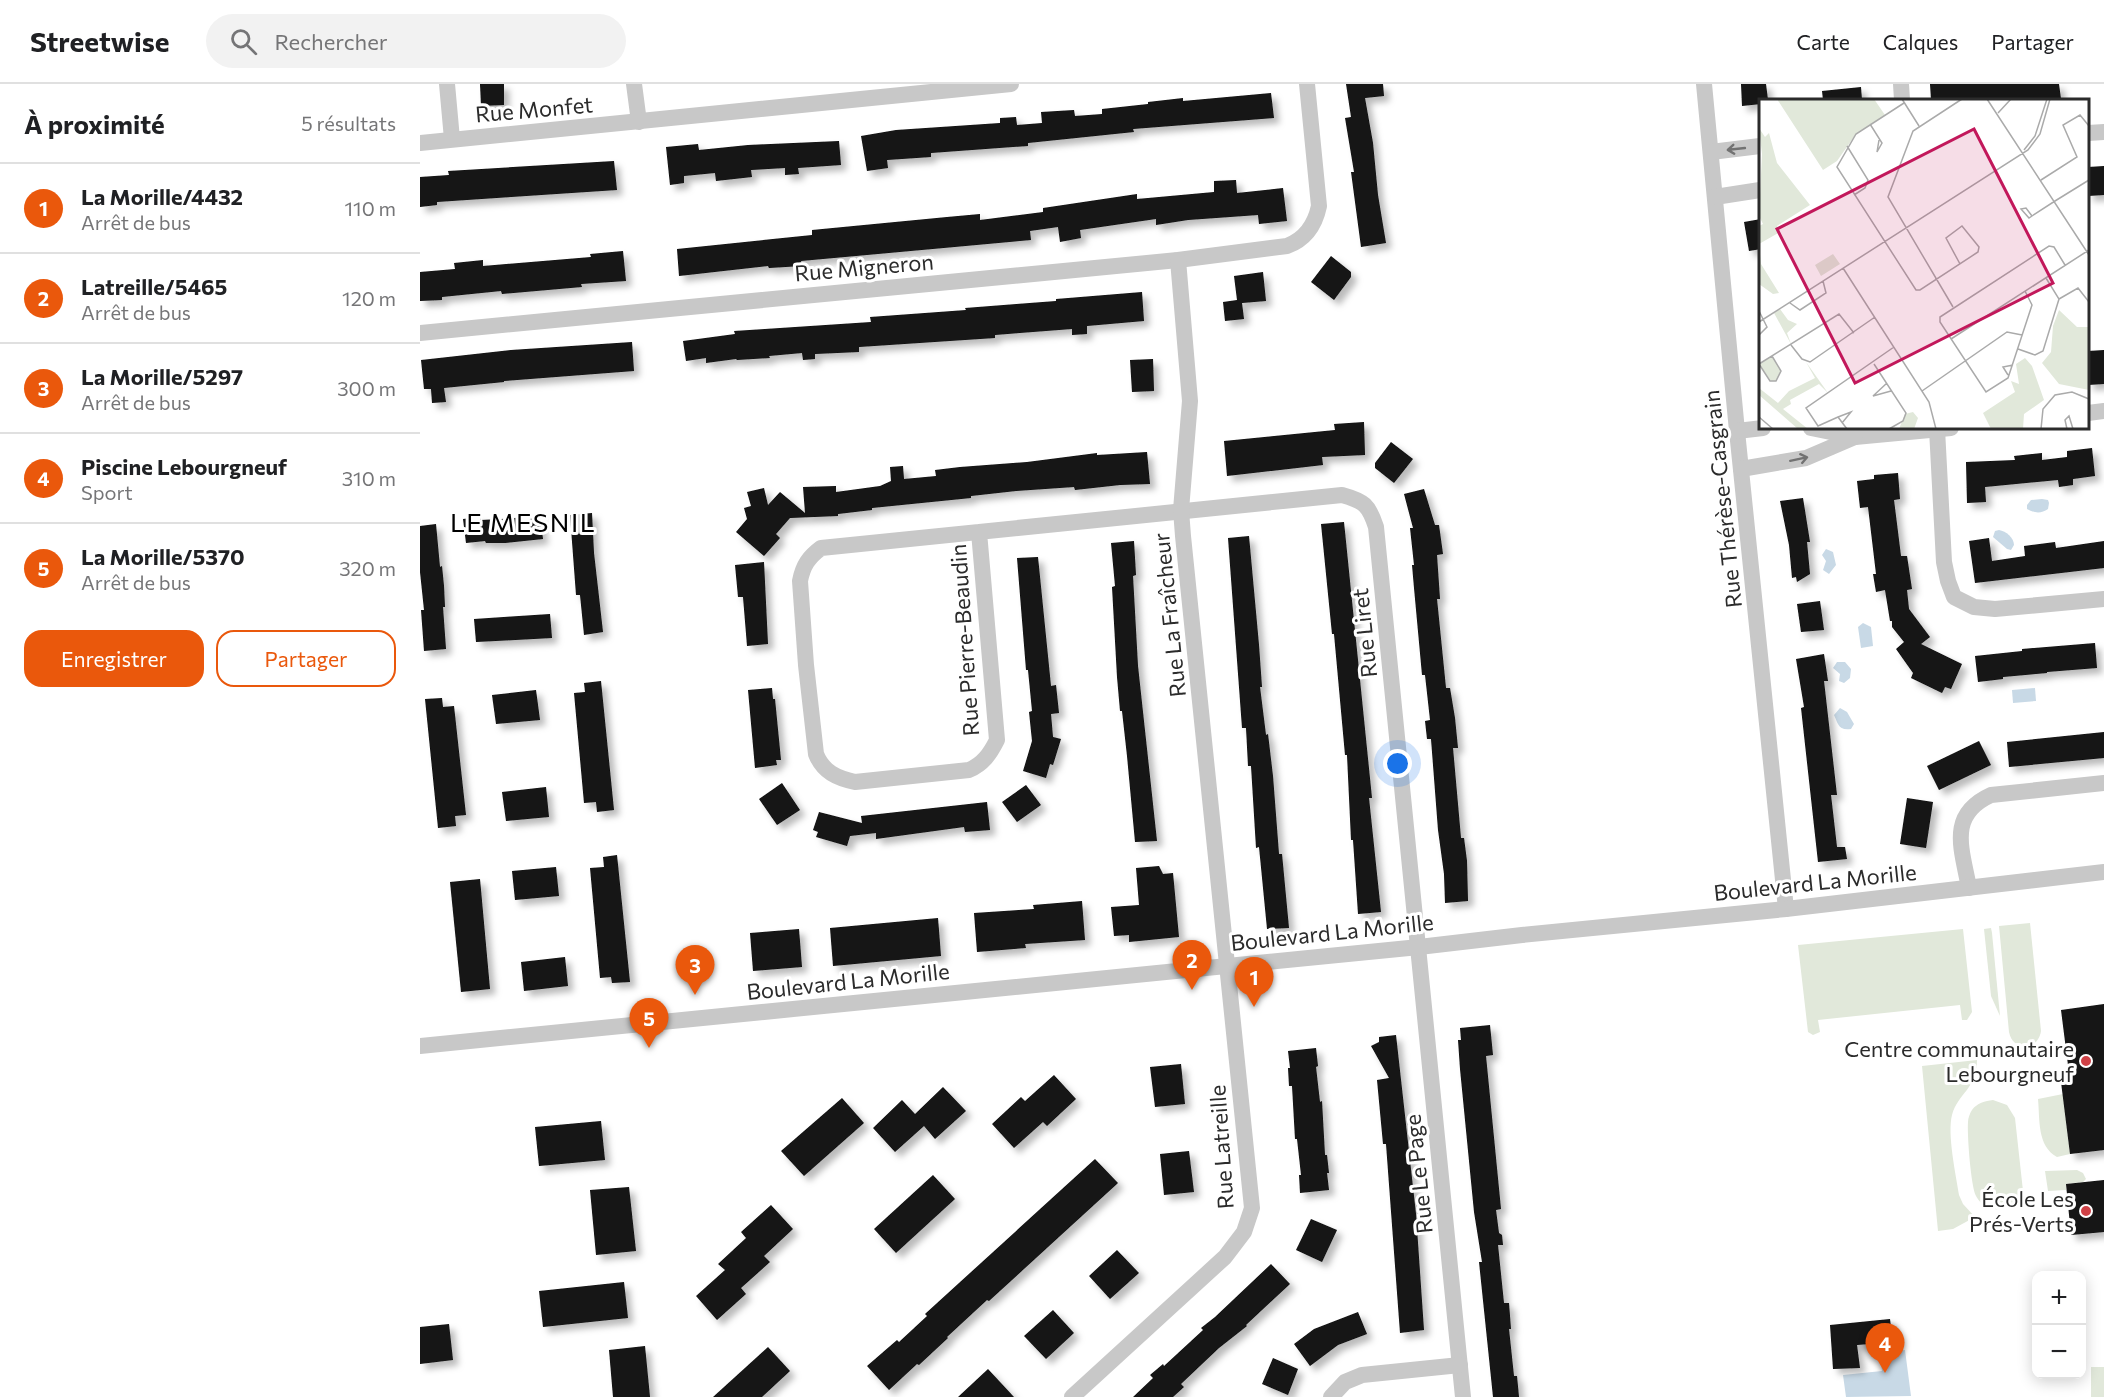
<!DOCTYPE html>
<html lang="fr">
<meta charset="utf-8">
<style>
body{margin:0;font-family:Commissioner,sans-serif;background:#f2f2f2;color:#202124}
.controls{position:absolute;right:18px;bottom:18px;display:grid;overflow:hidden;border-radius:12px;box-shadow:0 3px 15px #0003}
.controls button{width:54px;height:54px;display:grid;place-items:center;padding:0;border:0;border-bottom:2px solid #e0e0e0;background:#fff;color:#202124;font:30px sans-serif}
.you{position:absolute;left:978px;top:680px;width:21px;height:21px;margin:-15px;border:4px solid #fff;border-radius:50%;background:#1a73e8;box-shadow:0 0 0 9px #1a73e833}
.badge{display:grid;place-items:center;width:39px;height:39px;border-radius:50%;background:#ea580c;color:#fff;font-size:20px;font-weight:700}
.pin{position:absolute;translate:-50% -50px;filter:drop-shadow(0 2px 3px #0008)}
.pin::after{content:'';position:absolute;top:32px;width:21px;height:18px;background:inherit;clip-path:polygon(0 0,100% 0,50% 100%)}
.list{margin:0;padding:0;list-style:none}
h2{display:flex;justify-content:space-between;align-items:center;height:78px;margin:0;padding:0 24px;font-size:26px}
h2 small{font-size:20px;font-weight:400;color:#757577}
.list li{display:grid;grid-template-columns:39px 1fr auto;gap:18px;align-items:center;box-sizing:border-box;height:90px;padding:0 24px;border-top:2px solid #e0e0e0}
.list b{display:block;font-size:22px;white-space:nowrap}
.list p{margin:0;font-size:20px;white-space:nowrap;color:#757577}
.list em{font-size:20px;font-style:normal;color:#757577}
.actions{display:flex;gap:12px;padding:18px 24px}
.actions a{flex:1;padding:14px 0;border:2px solid #ea580c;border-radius:18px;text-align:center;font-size:21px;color:#ea580c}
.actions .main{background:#ea580c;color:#fff}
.icon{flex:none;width:33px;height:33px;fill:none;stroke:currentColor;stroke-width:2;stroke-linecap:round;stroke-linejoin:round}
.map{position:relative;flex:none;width:1684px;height:1313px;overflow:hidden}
header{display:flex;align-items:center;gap:36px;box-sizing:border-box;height:84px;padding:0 30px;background:#fff;border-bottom:2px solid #e0e0e0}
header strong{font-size:28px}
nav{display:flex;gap:33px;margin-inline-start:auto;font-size:21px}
.search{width:420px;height:54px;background:#f2f2f2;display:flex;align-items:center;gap:15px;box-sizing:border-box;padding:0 21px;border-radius:33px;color:#757577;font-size:22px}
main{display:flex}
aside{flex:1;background:#fff}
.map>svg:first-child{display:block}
</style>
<header>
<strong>Streetwise</strong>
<div class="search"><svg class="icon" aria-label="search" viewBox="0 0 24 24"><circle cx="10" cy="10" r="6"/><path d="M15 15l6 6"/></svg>Rechercher</div>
<nav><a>Carte</a><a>Calques</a><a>Partager</a></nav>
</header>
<main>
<aside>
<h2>À proximité<small>5 résultats</small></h2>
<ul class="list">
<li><span class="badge">1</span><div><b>La Morille/4432</b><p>Arrêt de bus</p></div><em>110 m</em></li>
<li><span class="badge">2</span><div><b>Latreille/5465</b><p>Arrêt de bus</p></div><em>120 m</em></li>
<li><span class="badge">3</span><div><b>La Morille/5297</b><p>Arrêt de bus</p></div><em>300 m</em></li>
<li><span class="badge">4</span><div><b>Piscine Lebourgneuf</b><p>Sport</p></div><em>310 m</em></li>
<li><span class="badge">5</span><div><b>La Morille/5370</b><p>Arrêt de bus</p></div><em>320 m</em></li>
</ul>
<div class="actions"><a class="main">Enregistrer</a><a>Partager</a></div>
</aside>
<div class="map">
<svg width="1684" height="1313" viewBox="0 0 1684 1313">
<defs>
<filter id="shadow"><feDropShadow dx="5.5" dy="5.5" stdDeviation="3" flood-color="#0004"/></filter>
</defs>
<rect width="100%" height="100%" fill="#fff"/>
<g fill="#e1e8da">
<path d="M1610,839L1621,947C1618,967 1593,968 1589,948L1579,842Z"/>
<polygon points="1571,844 1572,849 1580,932 1571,912 1564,845"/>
<polygon points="1543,845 1552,928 1547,936 1542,936 1540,921 1398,936 1400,948 1393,951 1388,948 1378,861"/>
<path d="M1557,976C1557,1005 1538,1009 1532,1031C1527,1050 1536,1091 1539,1111L1543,1120L1555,1133L1533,1145L1518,1147L1502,982Z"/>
<path d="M1643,1010L1650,1070L1637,1073C1617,1062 1620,1036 1618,1015Z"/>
<path d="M1573,1016L1587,1021L1595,1034L1603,1107C1594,1126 1568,1134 1556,1112C1551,1103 1547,1050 1548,1038C1548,1034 1550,1029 1552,1026C1557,1019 1565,1017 1573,1016Z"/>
<polygon points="1657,1086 1663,1089 1666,1095 1663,1098 1646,1100 1646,1106 1628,1107 1625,1087"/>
<rect x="1671" y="1283" width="13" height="30"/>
</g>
<g fill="#c8d9e6">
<path d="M1622,415L1628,416L1629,419L1628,425C1621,430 1614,429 1607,425V421L1611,416Z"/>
<path d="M1579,446C1586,447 1594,454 1594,461L1591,466L1587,465L1573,453L1575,447Z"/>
<polygon points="1406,465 1413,468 1416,481 1409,490 1403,486 1406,477 1402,471"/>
<polygon points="1443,539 1451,543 1453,562 1441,564 1438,543"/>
<polygon points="1417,578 1425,578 1431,585 1430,594 1424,599 1419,597 1420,590 1413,584"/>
<polygon points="1615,604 1616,617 1593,619 1592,606"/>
<path d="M1420,624L1427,628L1434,640L1431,645C1418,647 1418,639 1414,631Z"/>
<polygon points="1485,1266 1491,1312 1426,1313 1423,1291 1462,1287 1460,1269"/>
</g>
<g fill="#121212" filter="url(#shadow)">
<polygon points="60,0 84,0 84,21 61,22"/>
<polygon points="926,0 963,0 964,12 945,14 953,59 958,111 966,159 941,163 931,88 934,88 925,34 931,33"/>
<polygon points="1321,0 1346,0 1348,16 1341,16 1341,20 1322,22"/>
<polygon points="1510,0 1639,0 1641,15 1511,16"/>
<polygon points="1441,3 1442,16 1403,16 1402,7"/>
<polygon points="851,9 854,34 713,45 714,48 608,59 608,62 511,69 511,73 467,76 468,84 447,87 441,52 476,46 580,39 580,34 596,33 597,41 622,39 621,28 654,26 655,32 682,30 682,25 728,20 728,18 763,14 763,17"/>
<polygon points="419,57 421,81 378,84 379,90 365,91 365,84 331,86 332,93 296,97 295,89 264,92 264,99 250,101 246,63 278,60 279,66 328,61"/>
<polygon points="194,77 197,106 17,118 17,121 0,123 0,93 29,91 28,87"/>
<polygon points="1684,82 1684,111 1668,112 1668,83"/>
<polygon points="816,96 817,109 863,104 867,137 839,140 838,131 768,136 736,141 736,135 660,146 661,154 640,158 638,143 610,147 611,156 381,177 382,182 349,184 348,182 259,192 257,165 392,151 392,146 527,133 560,130 560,136 623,128 623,124 717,110 717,115 794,108 794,97"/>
<polygon points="1341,135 1341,165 1329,167 1324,138"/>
<polygon points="203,167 206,197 161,200 162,203 82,210 81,207 22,213 22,216 0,217 0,188 35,185 34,179 63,176 63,182 171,173 170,170"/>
<polygon points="911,172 931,188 931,193 914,216 891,198"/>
<polygon points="843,188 846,217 822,219 824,235 805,237 803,218 817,216 814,192"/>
<polygon points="722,208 724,237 667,242 667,250 652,251 652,245 575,251 575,254 439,263 439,268 395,270 395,275 383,276 382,269 349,272 350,274 317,276 316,275 286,279 286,274 266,277 263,257 315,250 314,247 451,238 450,233 546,226 545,224 636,217 636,215"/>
<polygon points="212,258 214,287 84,297 84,298 24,304 26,318 12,319 11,305 4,305 1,276 91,266"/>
<polygon points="1684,266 1684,300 1668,301 1668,267"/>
<polygon points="733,275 734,307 712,308 710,276"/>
<polygon points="944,338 945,371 902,373 903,381 807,392 804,357 915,346 914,340"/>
<polygon points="971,358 993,375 974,399 955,384 955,379"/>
<polygon points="1672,364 1675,392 1653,395 1653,401 1639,403 1638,396 1565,403 1566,418 1547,419 1546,378 1595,376 1594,372 1622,369 1622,376 1647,373 1647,367"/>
<polygon points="727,368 730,400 700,401 655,406 654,403 596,407 551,412 551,414 452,424 452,426 418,430 418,432 370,434 356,450 360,454 344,472 316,448 327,435 324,424 331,422 327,408 344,404 348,421 360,408 385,429 383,403 416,402 416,408 460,402 471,397 470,383 483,382 484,395 516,392 515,386 540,383 607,378 677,369 677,371"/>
<polygon points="1478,389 1480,415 1474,416 1481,472 1487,472 1492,505 1487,506 1489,525 1510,553 1501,560 1542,580 1531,605 1525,603 1522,609 1491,594 1493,589 1476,565 1484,558 1472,543 1472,537 1470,537 1465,506 1456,508 1453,490 1456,490 1448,423 1440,424 1437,397 1454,395 1454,391"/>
<polygon points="1004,405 1015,441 1019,441 1023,470 1017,471 1020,515 1017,515 1026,604 1030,604 1035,634 1038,664 1033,664 1041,754 1044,754 1047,777 1048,817 1025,819 1024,790 1018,746 1011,655 1007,655 1005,637 1010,636 1005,591 1002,591 994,504 992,481 994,481 990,444 993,444 984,410"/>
<polygon points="1383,414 1390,458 1387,458 1390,490 1377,498 1376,493 1372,494 1369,461 1360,417"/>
<polygon points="172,429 174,469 183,548 164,551 160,511 156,511 150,431"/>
<polygon points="120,432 123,455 85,459 66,459 65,457 46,459 43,435 61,433 61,436 81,435"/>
<polygon points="924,438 952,714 949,714 961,828 938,830 933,756 931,756 927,671 925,671 914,550 912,550 901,440"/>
<polygon points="16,440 20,483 22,482 24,502 25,523 23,523 26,565 4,567 1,526 4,526 0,488 0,442"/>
<polygon points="829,452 839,561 842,603 840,603 846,651 848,650 853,692 859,770 862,770 869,844 847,845 839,763 836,764 831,682 828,682 826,644 822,644 808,454"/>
<polygon points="1569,454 1572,477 1605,472 1604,462 1635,458 1636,464 1684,457 1684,484 1555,499 1549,457"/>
<polygon points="714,457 716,491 713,492 718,582 737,757 715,758 707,672 702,627 700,627 697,593 692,503 695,502 691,459"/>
<polygon points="618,473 631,602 636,601 639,629 631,630 633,653 641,655 633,681 630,680 626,694 603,687 612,657 609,628 612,627 608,586 606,586 597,474"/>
<polygon points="344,478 348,560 327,562 323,513 318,513 315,481"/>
<polygon points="1400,517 1404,546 1381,548 1377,520"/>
<polygon points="130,530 132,554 56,558 54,535"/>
<polygon points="1675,559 1677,584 1627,588 1627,589 1583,593 1583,595 1558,598 1555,572 1602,567 1602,565"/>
<polygon points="1404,570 1408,597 1404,597 1417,711 1411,711 1417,763 1425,763 1427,775 1398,778 1381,624 1384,623 1376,575"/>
<polygon points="181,597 194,726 177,728 176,718 164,719 154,609 165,608 164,599"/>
<polygon points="352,604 353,615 355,615 361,676 356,676 357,681 335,684 328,606"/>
<polygon points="116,606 120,636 76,640 72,611"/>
<polygon points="22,614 23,623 34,622 46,731 35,732 36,742 18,744 5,615"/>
<polygon points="1684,648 1684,674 1589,683 1587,658"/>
<polygon points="1559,657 1571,681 1519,706 1507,682"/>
<polygon points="362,699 380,726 357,741 339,715"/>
<polygon points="606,701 621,721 597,738 582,718"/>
<polygon points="126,703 129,733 86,737 82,708"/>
<polygon points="1487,714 1513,718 1506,764 1480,760"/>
<polygon points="567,718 570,746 545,748 544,743 456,755 456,749 430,752 427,762 396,753 398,748 393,746 399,728 442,739 441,732"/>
<polygon points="197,771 210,898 192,899 191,893 180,894 170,784 184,783 183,773"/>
<polygon points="739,782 743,790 753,789 759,853 709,858 709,851 694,852 691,823 719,821 716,784"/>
<polygon points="136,783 139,812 95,816 92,787"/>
<polygon points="60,795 70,905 41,908 30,798"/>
<polygon points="662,817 665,856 605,860 606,864 557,868 554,829 614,825 613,821"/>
<polygon points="518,834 521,872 413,882 410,844"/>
<polygon points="379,845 382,883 333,887 330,849"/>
<polygon points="145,873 148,902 104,907 101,878"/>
<polygon points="1684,920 1684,1066 1650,1070 1641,998 1650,997 1641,926"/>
<polygon points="1070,941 1073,971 1066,972 1081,1125 1076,1126 1079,1149 1082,1151 1083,1161 1078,1161 1084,1219 1089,1219 1091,1245 1089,1245 1094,1292 1097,1292 1099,1313 1073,1313 1059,1178 1062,1178 1054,1128 1040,985 1038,956 1041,956 1040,944"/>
<polygon points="976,951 996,1130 1004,1246 980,1249 966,1060 963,1060 957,996 969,994 951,962 959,958 959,953"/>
<polygon points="896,964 898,982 896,983 900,1018 902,1017 905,1071 907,1071 909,1089 907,1089 909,1106 880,1109 879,1091 881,1091 877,1055 875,1055 872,1002 869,1002 868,984 870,984 868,967"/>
<polygon points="761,980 765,1020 735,1023 730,983"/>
<polygon points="634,991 656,1015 627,1042 623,1038 594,1064 572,1040 601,1013 605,1017"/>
<polygon points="523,1003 546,1027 515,1055 504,1042 475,1068 453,1044 482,1016 495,1030"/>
<polygon points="422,1014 444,1039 384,1092 361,1067"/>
<polygon points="181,1037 185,1076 119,1082 115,1043"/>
<polygon points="769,1067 774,1108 744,1111 740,1070"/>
<polygon points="675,1075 698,1099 569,1217 567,1216 527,1253 528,1254 499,1281 497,1280 469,1306 447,1282 477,1256 479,1258 507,1232 505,1230"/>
<polygon points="513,1091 535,1115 476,1169 454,1145"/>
<polygon points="1684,1096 1684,1148 1651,1151 1646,1100"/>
<polygon points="209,1103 216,1167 176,1171 170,1106"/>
<polygon points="351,1121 373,1145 344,1172 350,1178 321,1204 326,1210 297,1236 276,1212 305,1186 298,1180 326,1154 321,1148"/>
<polygon points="891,1135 917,1146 902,1178 876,1166"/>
<polygon points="697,1166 719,1189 690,1215 669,1192"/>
<polygon points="851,1180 870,1200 826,1241 827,1242 799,1264 761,1300 764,1303 753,1313 713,1313 733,1294 730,1291 743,1280 744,1282 783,1246 781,1244 795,1233"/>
<polygon points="204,1198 208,1234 123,1243 119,1207"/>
<polygon points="633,1226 654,1249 626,1275 604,1252"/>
<polygon points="938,1228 947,1250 918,1261 890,1282 874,1260 894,1245"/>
<polygon points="1470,1235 1473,1258 1437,1261 1440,1284 1413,1285 1410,1241"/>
<polygon points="29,1240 33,1276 0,1280 0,1243"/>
<polygon points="225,1262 230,1313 193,1313 189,1266"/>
<polygon points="348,1263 370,1287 342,1313 293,1313"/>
<polygon points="853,1274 878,1285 868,1311 842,1300"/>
<polygon points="568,1285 594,1313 538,1313"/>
</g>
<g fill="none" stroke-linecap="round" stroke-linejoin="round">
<g stroke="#c8c8c8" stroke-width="16">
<polyline points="27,0 32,55"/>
<polyline points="214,0 219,38"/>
<polyline points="1284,0 1317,347 1366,825"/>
<polyline points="1481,0 1482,16"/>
<polyline points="1668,49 1684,48"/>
<polyline points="0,59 591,0"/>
<polyline points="1291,68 1340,62"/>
<polyline points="1295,113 1340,106"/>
<path d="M0,249L758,176L867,162C886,155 895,141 899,122L887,0"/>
<polyline points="1668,329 1684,327"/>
<polyline points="1391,344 1435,353 1531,344"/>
<polyline points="1517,345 1524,478 1528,497 1534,513 1554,523 1575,525 1684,515"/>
<polyline points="1317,347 1343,344"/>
<polyline points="1321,385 1386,374 1435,353"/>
<path d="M559,448L577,656C570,670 563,680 549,686L435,698C417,694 403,688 396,670L386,581L380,497C383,481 389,473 401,464L922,411C944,417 949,421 956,443L1043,1313"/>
<path d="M1549,804C1542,765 1527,731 1571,711L1684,699"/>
<polyline points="0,962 999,863 1102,851 1366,825 1684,788"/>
<polyline points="652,1313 805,1173 824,1148 832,1124 763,452 761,426 770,317 758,176"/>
<polyline points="911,1313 925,1298 942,1291 1040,1281"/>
</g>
</g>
<defs><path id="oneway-shaft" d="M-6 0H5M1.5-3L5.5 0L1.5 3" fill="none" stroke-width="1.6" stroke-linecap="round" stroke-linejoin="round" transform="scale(1.5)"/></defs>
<g stroke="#727272">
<use href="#oneway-shaft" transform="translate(1316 65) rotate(174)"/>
<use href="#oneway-shaft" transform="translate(1379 375) rotate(-12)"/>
</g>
<g fill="#cf4146" stroke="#fff" stroke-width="2">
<circle cx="1666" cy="977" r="6"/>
<circle cx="1666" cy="1127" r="6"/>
</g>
<g text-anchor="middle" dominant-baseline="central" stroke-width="6" stroke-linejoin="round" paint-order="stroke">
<g font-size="22" fill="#2b2b2b" stroke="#fff">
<text transform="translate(114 25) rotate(-5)">Rue Monfet</text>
<text transform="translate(444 183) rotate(-5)">Rue Migneron</text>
<text transform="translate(1302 415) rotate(-96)">Rue Thérèse-Casgrain</text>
<text transform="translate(749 531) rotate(-96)">Rue La Fraîcheur</text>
<text transform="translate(944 549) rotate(-96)">Rue Liret</text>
<text transform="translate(544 556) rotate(-94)">Rue Pierre-Beaudin</text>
<text transform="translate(1395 798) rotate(-6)">Boulevard La Morille</text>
<text transform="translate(912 848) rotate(-6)">Boulevard La Morille</text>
<text transform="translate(428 897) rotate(-6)">Boulevard La Morille</text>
<text transform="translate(801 1063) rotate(-94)">Rue Latreille</text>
<text transform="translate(998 1090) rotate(-96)">Rue Le Page</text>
</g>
<g font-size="22" fill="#2b2b2b" stroke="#fff" text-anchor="end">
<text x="1654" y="964">Centre communautaire<tspan x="1654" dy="25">Lebourgneuf</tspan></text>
<text x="1654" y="1114">École Les<tspan x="1654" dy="25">Prés-Verts</tspan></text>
</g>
<g font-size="26" letter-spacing="1.5" fill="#000" stroke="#fff">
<text x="103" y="437">LE MESNIL</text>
</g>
</g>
<g transform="translate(1339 15)">
<rect width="330" height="330" fill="#fff"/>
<path d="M18,0H115L126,16L97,35L78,62L64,71ZM0,29L6,38L10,34L18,64L51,106L18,127L21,133L0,145L2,165L20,194L14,195L0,185V127L4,125L0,117L3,55ZM74,155L81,165L62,177L56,166ZM21,210L29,221L38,225L28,234L32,245L15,214ZM300,211L318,228H330V291L300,285L283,264L292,253L294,227ZM13,257L22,272L17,282H12L0,265ZM266,259L273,267L285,301L265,315L264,330H232L224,314L256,293L252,282L260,285L257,265ZM47,263L69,294L60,285L31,301L32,305L24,310L49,330H39L0,296V289L19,304L30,292L56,279ZM154,313L159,319L155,330H140L146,315Z" fill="#e1e8da"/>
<path fill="none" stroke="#aaa" stroke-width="1.5" d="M143,0L160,27M228,0L330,156M145,4L97,35L78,68L157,191H161L219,153L220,148L203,127L187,139L201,165M239,14L252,0M111,25L123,44L118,53L120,41M88,47L109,81L106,89L95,96M265,51L276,37L288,0M282,81L318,58L304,26L321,16L330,27M273,117L267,109L262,110L270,119L273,117L296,102L330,81M84,169L170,303L177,330M266,192L273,206L249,279L227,293L181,223V218L290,147L295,148L306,166M300,200L319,189L330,203M31,204L41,211L67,194L64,182M194,208L129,98L154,32L203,0M0,212L8,228L0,236M0,223L269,51L281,35L291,0M192,240L330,151M32,246L43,260L51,263L116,218M259,250L276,256L284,252L300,200L287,179M0,265L80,215L95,234M0,265L11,282H17L22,272L13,257M115,265L147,314L144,322L130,330M249,276L244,268L254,266M128,284L114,297L132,292M163,292L248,233L263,236M0,318L14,330M79,318L92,313L83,324M88,330L79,318L59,327L47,309L135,248M282,330L284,310L296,296L313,293L330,300M308,330L306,321L310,317L314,330"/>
<path fill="#c2185b" fill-opacity="0.15" stroke="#c2185b" stroke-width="3" d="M215,30L294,184L96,284L18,130Z"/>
<rect width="330" height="330" fill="none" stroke="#2b2b2b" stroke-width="3"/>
</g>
</svg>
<div class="controls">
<button>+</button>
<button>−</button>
</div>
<div class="you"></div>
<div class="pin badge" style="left:834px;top:923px">1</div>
<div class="pin badge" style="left:772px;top:906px">2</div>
<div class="pin badge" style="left:275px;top:911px">3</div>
<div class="pin badge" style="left:1465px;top:1289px">4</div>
<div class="pin badge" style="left:229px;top:964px">5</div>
</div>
</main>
